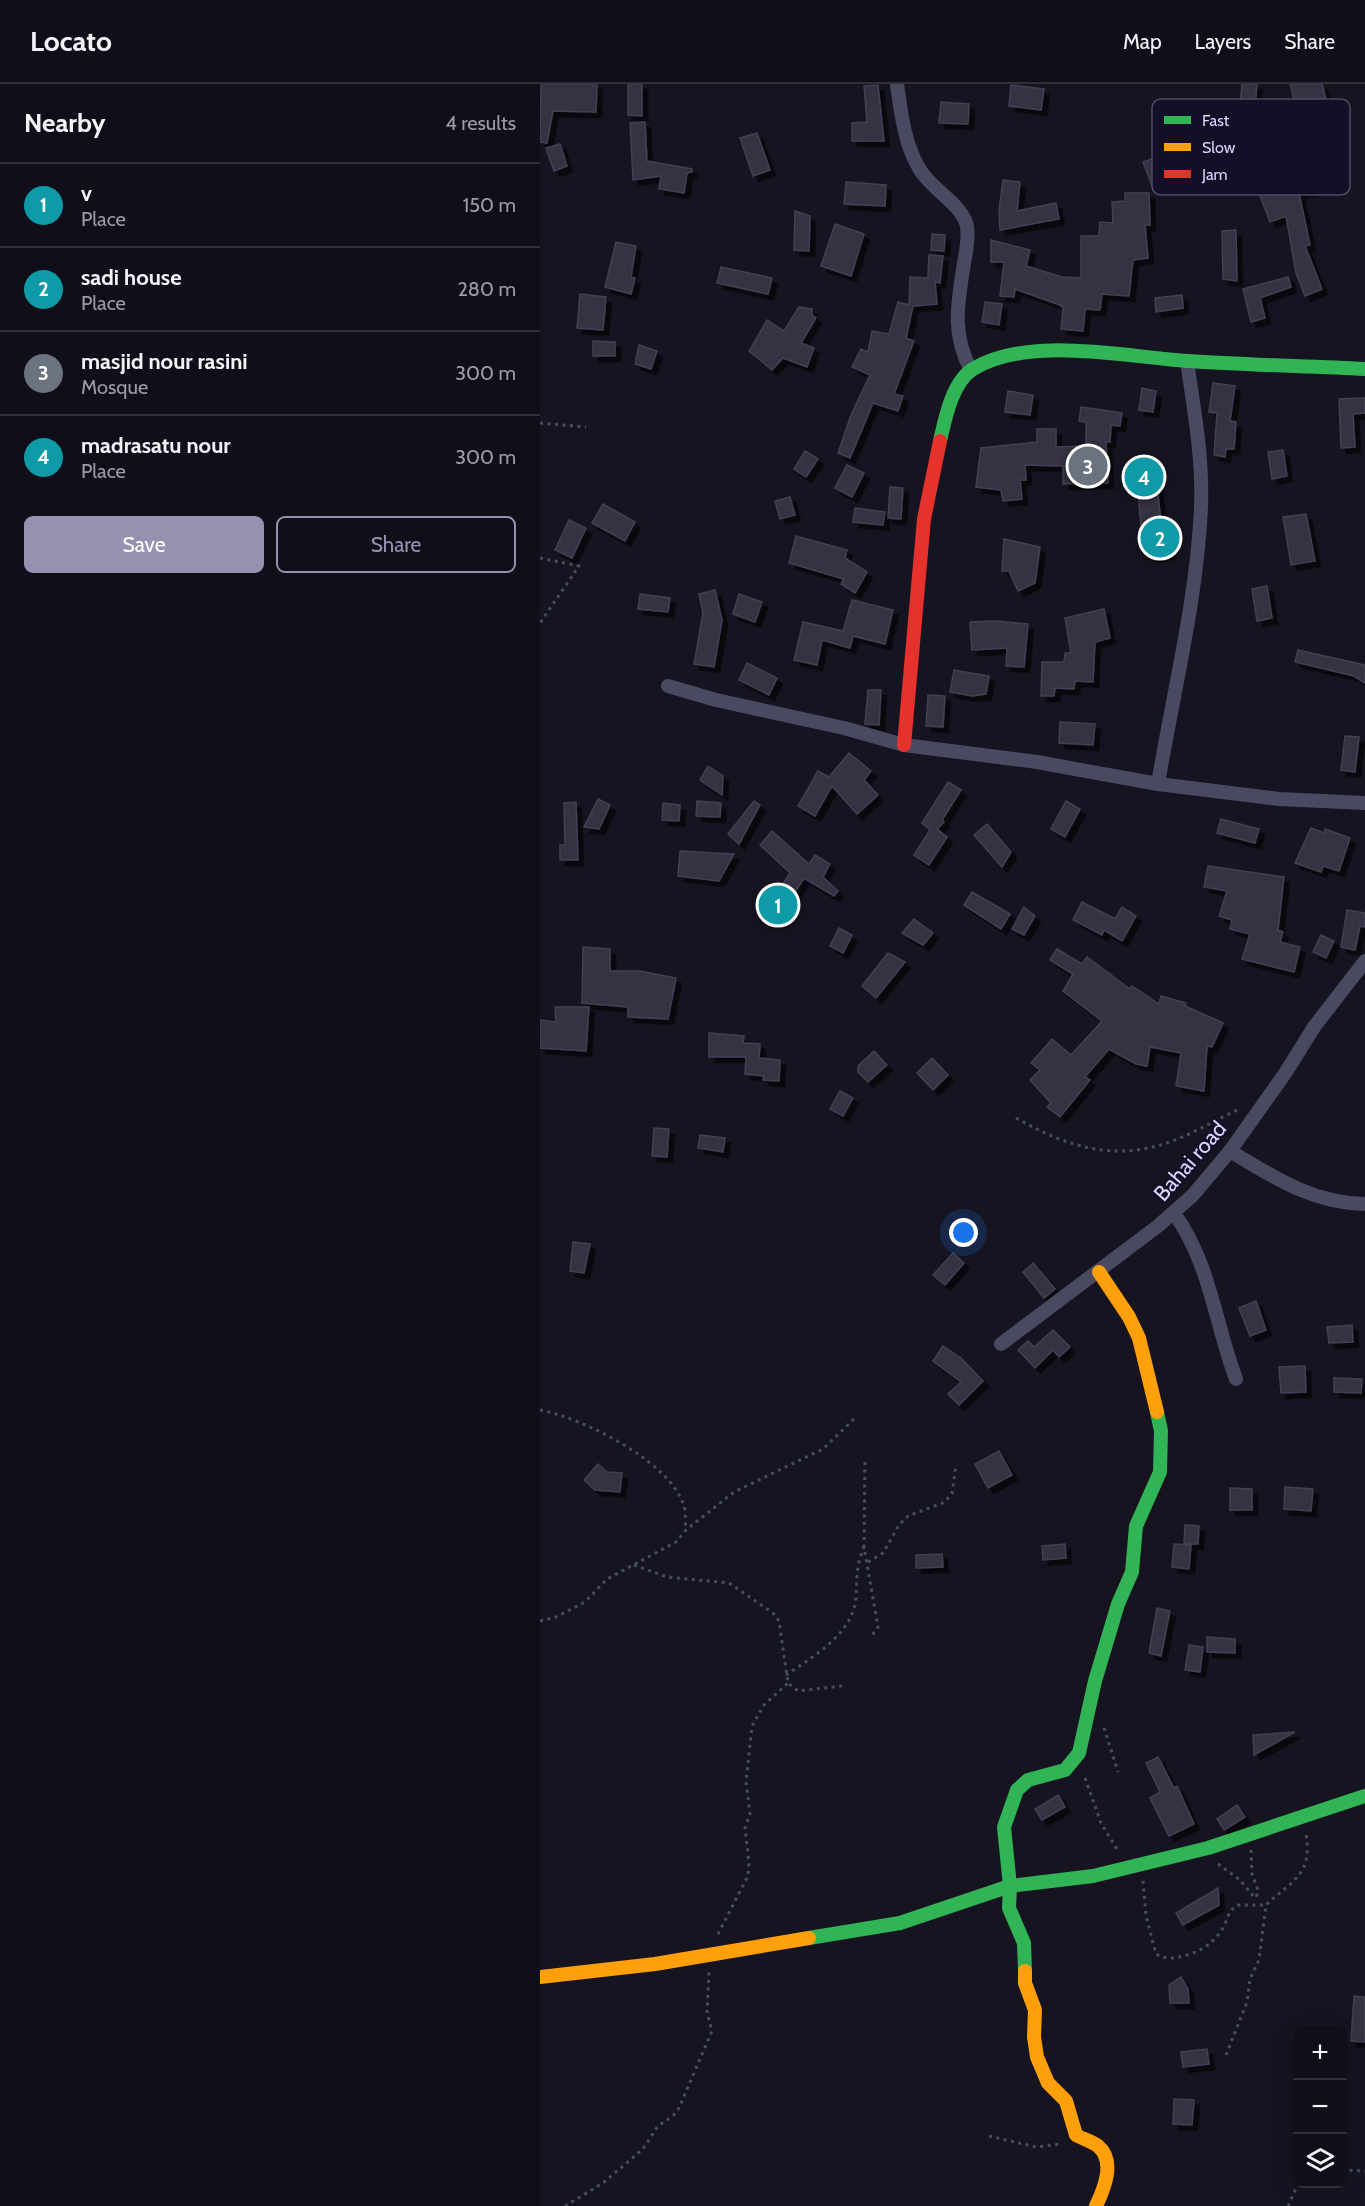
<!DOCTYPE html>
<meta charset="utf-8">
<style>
body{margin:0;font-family:Cabin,sans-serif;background:#1e1d26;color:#f1f3f6}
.controls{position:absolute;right:18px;bottom:18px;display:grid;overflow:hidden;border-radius:9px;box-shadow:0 6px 24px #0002}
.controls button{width:54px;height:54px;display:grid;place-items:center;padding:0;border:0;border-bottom:2px solid #302f38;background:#100f19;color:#f1f3f6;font:30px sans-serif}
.you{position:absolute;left:424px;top:1149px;width:21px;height:21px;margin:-15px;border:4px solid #fff;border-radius:50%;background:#1a73e8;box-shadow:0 0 0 9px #1a73e833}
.badge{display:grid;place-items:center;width:39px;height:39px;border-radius:50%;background:#9591b1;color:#fff;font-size:20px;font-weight:700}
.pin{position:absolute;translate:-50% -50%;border:3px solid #fff;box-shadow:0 2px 6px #0006}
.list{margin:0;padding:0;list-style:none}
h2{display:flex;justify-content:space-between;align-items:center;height:78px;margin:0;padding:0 24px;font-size:26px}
h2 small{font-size:20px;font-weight:400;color:#9c9ca2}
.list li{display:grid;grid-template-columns:39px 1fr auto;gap:18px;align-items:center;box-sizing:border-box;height:84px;padding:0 24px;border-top:2px solid #302f38}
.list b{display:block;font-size:22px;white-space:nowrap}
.list p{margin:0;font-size:20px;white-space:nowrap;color:#9c9ca2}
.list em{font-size:20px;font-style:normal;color:#9c9ca2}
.actions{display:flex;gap:12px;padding:18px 24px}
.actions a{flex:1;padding:14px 0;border:2px solid #9591b1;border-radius:9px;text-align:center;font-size:21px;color:#9591b1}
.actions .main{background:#9591b1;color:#fff}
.icon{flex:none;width:33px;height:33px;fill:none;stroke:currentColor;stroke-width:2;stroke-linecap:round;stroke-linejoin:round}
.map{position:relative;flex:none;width:825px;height:2122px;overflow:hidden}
header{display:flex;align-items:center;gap:36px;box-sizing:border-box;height:84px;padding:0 30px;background:#100f19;border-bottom:2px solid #302f38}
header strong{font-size:28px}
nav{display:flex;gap:33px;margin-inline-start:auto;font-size:21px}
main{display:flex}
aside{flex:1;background:#100f19}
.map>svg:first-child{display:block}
</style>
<header>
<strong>Locato</strong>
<nav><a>Map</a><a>Layers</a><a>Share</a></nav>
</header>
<main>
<aside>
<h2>Nearby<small>4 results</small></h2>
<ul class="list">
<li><span class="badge" style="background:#0f9aa8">1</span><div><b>v</b><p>Place</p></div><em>150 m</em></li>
<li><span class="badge" style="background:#0f9aa8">2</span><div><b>sadi house</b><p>Place</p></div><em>280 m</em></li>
<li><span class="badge" style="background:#6b7280">3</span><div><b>masjid nour rasini</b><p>Mosque</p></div><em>300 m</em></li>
<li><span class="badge" style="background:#0f9aa8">4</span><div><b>madrasatu nour</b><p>Place</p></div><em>300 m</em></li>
</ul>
<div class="actions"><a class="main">Save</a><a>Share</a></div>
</aside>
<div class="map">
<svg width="825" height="2122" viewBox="0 0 825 2122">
<defs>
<filter id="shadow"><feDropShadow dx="5.5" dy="5.5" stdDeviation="0" flood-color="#0009"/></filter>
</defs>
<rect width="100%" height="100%" fill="#161421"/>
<g fill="#343243" stroke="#433f54" stroke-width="1.5" filter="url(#shadow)">
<polygon points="1,0 57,0 56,28 13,27 7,59 0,58"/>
<polygon points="88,0 102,0 102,32 88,31"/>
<polygon points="702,0 717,0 715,22 700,21"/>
<polygon points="750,0 782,0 786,15 756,22"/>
<polygon points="338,1 344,57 312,57 312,39 327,38 324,2"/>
<polygon points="471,1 504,5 501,26 469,22"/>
<polygon points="401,18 429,20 428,40 399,39"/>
<polygon points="105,38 107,77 152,85 152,88 147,89 144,109 119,105 121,92 93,96 90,39"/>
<polygon points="217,49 230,86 213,92 200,54"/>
<polygon points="20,60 27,82 14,87 6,64"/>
<polygon points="703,61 731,63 730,84 745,82 747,97 770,93 772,107 759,109 770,161 765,162 782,205 765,212 756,189 746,132 730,138 716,101 672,98 673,65 702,66"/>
<polygon points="617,73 627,100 613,105 603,78"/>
<polygon points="463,96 480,98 477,127 516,119 519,135 460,146 459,126"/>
<polygon points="306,98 346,101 345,122 304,120"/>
<polygon points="585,109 609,109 610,141 605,141 608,174 593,176 589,212 562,210 560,226 545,225 543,247 521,245 523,224 520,221 475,205 474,213 460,212 464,178 451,178 451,156 490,166 486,182 522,193 541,194 541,152 559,152 560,138 573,139 572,118 585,117"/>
<polygon points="255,127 270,132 269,167 254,166"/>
<polygon points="295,140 324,150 311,192 281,182"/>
<polygon points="696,146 697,197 683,195 682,147"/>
<polygon points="392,150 405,151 404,167 391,166"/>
<polygon points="76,158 96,162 91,193 95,194 91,210 65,203"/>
<polygon points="389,171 403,172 400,199 395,198 397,220 373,222 366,254 374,257 354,310 363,312 358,327 333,319 310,374 298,369 311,331 330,291 312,283 321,265 328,268 332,247 349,250 358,218 369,221 370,193 388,194"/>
<polygon points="181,183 232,194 228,210 177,199"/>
<polygon points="748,193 751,203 720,214 725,234 711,238 703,205"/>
<polygon points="40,210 66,213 63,246 37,244"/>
<polygon points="642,211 643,224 616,228 615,214"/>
<polygon points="445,218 462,220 459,241 442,238"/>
<polygon points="259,223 272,225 272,231 276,234 261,259 274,264 267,283 243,274 232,286 209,267 227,236 244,247"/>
<polygon points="53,257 75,258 75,272 53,272"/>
<polygon points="99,261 117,267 111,285 95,280"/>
<polygon points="673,299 695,302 690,337 696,338 694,365 686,365 685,373 674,371 677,329 669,328"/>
<polygon points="602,304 616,307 613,328 599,326"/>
<polygon points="468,307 493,311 490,331 465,328"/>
<polygon points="825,314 825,329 813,330 815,363 801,364 799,315"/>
<polygon points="541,323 582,329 580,342 571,341 570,358 566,358 568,399 523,400 523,382 485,381 486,396 480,396 482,415 463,417 461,406 436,403 441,364 497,358 497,345 516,345 516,363 546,362 546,338 539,337"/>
<polygon points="743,366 747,392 732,395 728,368"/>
<polygon points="265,367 278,375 266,393 254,385"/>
<polygon points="307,381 324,389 312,413 295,404"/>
<polygon points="615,384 621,438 625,437 630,469 614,472 611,450 602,452 596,389"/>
<polygon points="350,403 363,404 361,435 348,434"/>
<polygon points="250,413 255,431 240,435 235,417"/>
<polygon points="63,420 95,438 85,457 52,439"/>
<polygon points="315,424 345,428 343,441 313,438"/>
<polygon points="766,430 775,477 751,481 743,433"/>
<polygon points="29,436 46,444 32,474 15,466"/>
<polygon points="256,452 307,466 305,474 327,488 315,509 301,500 304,495 249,479"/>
<polygon points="464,455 500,463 495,499 478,507 469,487 462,487"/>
<polygon points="727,502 732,534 717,537 712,505"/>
<polygon points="175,506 182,536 174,583 154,580 163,529 159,510"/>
<polygon points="100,510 130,514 128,528 98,525"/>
<polygon points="199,510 222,518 215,538 193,530"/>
<polygon points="312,516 353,526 345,560 313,552 310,564 282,556 277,581 254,576 263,538 303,547"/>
<polygon points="564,525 570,554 555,558 553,598 535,597 534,605 515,604 514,612 501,612 502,578 524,578 525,569 531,569 525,534"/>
<polygon points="455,537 488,540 484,583 466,582 467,564 432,566 430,538"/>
<polygon points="758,566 825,581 825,599 814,592 755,578"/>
<polygon points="207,579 237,594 229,611 199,596"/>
<polygon points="414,586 449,592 446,610 432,612 410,608"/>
<polygon points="328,606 341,606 339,641 325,640"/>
<polygon points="388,611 405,612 403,643 386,642"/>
<polygon points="520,638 555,640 553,661 519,659"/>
<polygon points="805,652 819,653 815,688 801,686"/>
<polygon points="309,669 331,687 324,696 338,711 317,730 292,702 275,732 258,722 278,687 289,693"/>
<polygon points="168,682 183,692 182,711 160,696"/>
<polygon points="408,698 421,706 402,736 404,738 397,745 407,753 389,781 374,771 390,746 382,739"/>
<polygon points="58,715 70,721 59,745 44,743"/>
<polygon points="157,717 181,719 180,733 156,732"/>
<polygon points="214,717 220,721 199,760 188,750"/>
<polygon points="526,717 540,725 525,753 511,745"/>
<polygon points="36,718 38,776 20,776 20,761 25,761 24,719"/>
<polygon points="123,719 140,721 139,737 122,736"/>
<polygon points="681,735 719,745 715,759 677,749"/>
<polygon points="447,740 471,768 462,783 434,751"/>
<polygon points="771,744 784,749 785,745 810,754 799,787 783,782 781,788 755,779"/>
<polygon points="232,747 269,780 275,771 290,780 283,793 298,807 294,812 264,794 237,836 225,828 250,789 220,761"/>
<polygon points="140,767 173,769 194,770 179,797 138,792"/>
<polygon points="668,782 744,793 738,846 743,848 740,858 760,863 754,888 702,875 710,850 690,845 692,836 679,832 687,807 664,803"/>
<polygon points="432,808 470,830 461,845 424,821"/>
<polygon points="542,818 575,835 582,823 596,832 582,857 564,846 562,851 533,836"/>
<polygon points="484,823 495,832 484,851 472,845"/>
<polygon points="807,826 825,829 825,843 820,842 815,866 801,863"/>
<polygon points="374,835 393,849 383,861 362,849"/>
<polygon points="299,844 312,851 303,869 290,862"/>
<polygon points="781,851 794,857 786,874 773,868"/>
<polygon points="43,863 70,865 70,887 100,887 136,894 128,935 88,933 88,923 42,919"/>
<polygon points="517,865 542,880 547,873 590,905 592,902 619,920 621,912 646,919 645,922 683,939 672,963 667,962 664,1007 636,1002 641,969 610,963 607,982 596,980 569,965 545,993 550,996 520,1033 507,1023 511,1019 490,996 500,986 491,979 512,955 531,971 562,937 523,907 533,890 510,876"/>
<polygon points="348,869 365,878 336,914 322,902"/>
<polygon points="15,923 49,923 46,967 0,964 0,936 16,938"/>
<polygon points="169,949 204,952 203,959 220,960 219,974 240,976 239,997 223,996 224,992 205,990 206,973 169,973"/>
<polygon points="334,967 347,981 328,998 318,988 318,982"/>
<polygon points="392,974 408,991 393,1006 377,989"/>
<polygon points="300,1007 313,1014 303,1032 290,1025"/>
<polygon points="114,1044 129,1045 127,1073 112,1072"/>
<polygon points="160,1051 185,1054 183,1068 158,1064"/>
<polygon points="33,1158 50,1160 44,1189 30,1187"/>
<polygon points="413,1169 424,1179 405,1201 393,1191"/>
<polygon points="493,1179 515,1205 504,1214 483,1188"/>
<polygon points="716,1217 726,1246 710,1252 699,1224"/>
<polygon points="812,1241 813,1258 789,1259 787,1243"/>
<polygon points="513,1246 530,1263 519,1273 513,1266 495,1284 478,1266 488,1257 494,1263"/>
<polygon points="403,1262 421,1274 443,1297 419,1321 408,1310 421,1298 393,1277"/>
<polygon points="765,1282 766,1308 741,1309 739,1283"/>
<polygon points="794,1294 822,1295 821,1309 794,1308"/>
<polygon points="459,1367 472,1391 448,1404 435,1380"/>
<polygon points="58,1380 67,1388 82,1389 80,1408 55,1406 44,1396"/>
<polygon points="745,1403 773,1405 771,1427 744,1425"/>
<polygon points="690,1404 712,1405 712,1426 690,1426"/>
<polygon points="645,1441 659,1442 658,1460 644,1460"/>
<polygon points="525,1460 526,1474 503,1476 502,1462"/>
<polygon points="634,1460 651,1461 649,1485 632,1483"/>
<polygon points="402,1470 403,1483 376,1484 376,1471"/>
<polygon points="617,1524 630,1527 621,1572 609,1569"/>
<polygon points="667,1553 695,1555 695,1569 667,1568"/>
<polygon points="649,1561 663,1563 660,1588 645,1586"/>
<polygon points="755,1648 714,1671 713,1651"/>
<polygon points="618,1673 634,1704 637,1702 654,1740 629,1752 610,1714 620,1708 606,1679"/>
<polygon points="518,1711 525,1723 502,1736 495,1725"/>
<polygon points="697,1721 705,1733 684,1746 677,1735"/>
<polygon points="678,1804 679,1821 643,1841 636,1829"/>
<polygon points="641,1893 648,1905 649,1919 630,1919 629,1901"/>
<polygon points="814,1912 825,1913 825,1958 811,1957"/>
<polygon points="667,1965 669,1980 643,1983 641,1968"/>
<polygon points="634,2015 654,2016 652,2041 633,2040"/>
</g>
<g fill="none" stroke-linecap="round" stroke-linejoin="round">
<g stroke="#44505f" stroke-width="3" stroke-dasharray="3 4.5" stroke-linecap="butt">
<polyline points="0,339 46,343"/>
<polyline points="0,474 39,482 0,539"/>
<path d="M476,1034C531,1065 581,1080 642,1053C662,1045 680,1033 700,1025"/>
<path d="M0,1326C43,1334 131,1378 144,1422C146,1429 145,1439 146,1446"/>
<polyline points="325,1378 324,1463 338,1543 330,1554"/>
<polyline points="328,1478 343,1469 359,1441 368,1432 405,1418 412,1409 416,1381"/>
<polyline points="94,1481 127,1493 189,1499 233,1529 239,1537 248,1599 258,1607 302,1602"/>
<polyline points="0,1537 16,1533 45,1518 67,1495 136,1458 146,1446 194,1408 283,1365 314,1335"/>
<path d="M246,1591C273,1573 314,1549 316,1513C317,1494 316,1481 324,1463"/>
<polyline points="564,1644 578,1688"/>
<polyline points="545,1694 561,1739 578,1767"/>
<polyline points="711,1766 712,1790 718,1806 716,1815"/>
<polyline points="678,1780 700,1796 716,1815"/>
<path d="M603,1797L606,1832L616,1870C625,1876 634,1874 644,1872C662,1867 676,1858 685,1840C688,1832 690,1825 698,1821H726"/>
<polyline points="178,1850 208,1792 209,1779 205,1744 210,1730 206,1698 212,1642 224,1621 248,1599"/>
<path d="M686,1971L707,1918L710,1895L719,1876L726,1821C751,1797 773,1792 766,1750"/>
<polyline points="449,2052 496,2063 521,2060"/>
<polyline points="802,2086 825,2087"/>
<polyline points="25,2122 63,2099 103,2065 118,2042 133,2032 139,2024 172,1947 167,1929 169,1888"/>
<polyline points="748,2122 758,2100"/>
</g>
<g stroke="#4a4962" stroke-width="14">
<path d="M357,0C361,28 364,59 379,84C390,105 424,121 427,143C429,155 426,168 424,179C418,218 411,250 431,286"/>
<polyline points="128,602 176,616 304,644 364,661 497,678 618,700 739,715 825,719"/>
<path d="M618,700C633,609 657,516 661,423C663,374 654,326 647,277"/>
<path d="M690,1067C733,1093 772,1119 825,1120"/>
<path d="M634,1129C670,1179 675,1239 696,1295"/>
<polyline points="461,1260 618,1142 653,1111 690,1067 746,988 774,943 825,877"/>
</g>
<g stroke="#30b455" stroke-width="14">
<path d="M400,357C405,335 412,298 433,285C489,251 585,273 648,277C707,281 766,282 825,285"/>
<polyline points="269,1854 360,1839 470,1802 553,1792 668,1764 825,1712"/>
<polyline points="485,1887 484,1859 469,1824 470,1802 464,1743 477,1706 488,1696 525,1686 539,1669 555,1597 578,1520 592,1488 596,1442 620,1388 621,1347 617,1328"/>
</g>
<g stroke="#ff9f0a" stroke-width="14">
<polyline points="559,1188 589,1233 599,1254 617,1328"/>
<path d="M485,1887V1899L495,1926L494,1953L497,1973L508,1999L526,2017L536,2051C543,2055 552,2057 558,2062C576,2077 564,2105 556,2122"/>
<polyline points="0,1893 115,1880 269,1854"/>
</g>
<polyline stroke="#e5322d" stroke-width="14" points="364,661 384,435 400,357"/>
</g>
<g text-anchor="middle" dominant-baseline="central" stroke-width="4.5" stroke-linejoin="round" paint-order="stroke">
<g font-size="22" fill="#d9d4ff" stroke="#130f26">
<text transform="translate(650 1077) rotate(-49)">Bahai road</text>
</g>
</g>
<rect x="612" y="15" width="198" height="96" rx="9" fill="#130f26" stroke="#4e4a67" stroke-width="1.5"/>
<rect x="624" y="32" width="27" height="8" fill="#30b455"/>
<rect x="624" y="59" width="27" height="8" fill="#ff9f0a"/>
<rect x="624" y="86" width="27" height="8" fill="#e5322d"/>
<g font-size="16" fill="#d9d4ff">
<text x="662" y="42">Fast</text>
<text x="662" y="69">Slow</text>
<text x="662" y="96">Jam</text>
</g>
</svg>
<div class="controls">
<button>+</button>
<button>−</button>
<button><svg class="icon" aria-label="layers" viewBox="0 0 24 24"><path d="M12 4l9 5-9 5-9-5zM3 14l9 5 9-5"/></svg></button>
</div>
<div class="you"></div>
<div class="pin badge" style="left:238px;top:821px;background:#0f9aa8">1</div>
<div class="pin badge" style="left:620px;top:454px;background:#0f9aa8">2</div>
<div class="pin badge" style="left:548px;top:382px;background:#6b7280">3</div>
<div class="pin badge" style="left:604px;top:393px;background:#0f9aa8">4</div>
</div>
</main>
